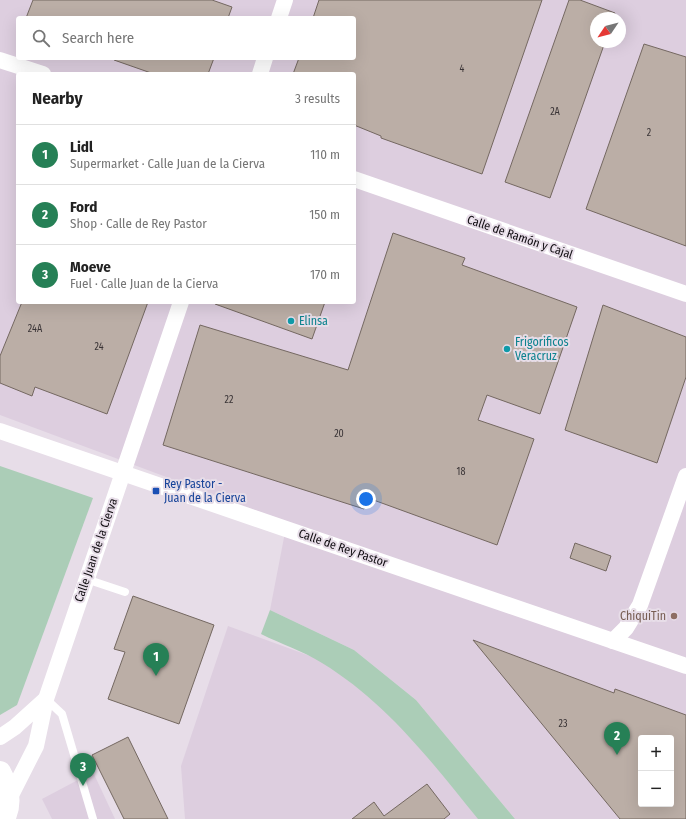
<!DOCTYPE html>
<meta charset="utf-8">
<style>
body{margin:0;font-family:"Fira Sans Condensed",sans-serif;background:#f2f2f2;color:#222}
.controls{position:absolute;right:12px;bottom:12px;display:grid;overflow:hidden;border-radius:4px;box-shadow:0 4px 16px #0002}
.controls button{width:36px;height:36px;display:grid;place-items:center;padding:0;border:0;border-bottom:1px solid #e0e0e0;background:#fff;color:#222;font:20px sans-serif}
.compass{position:absolute;left:590px;top:12px;width:36px;height:36px;border-radius:50%;background:#fff;box-shadow:0 4px 16px #0002;rotate:235deg}
.you{position:absolute;left:366px;top:499px;width:14px;height:14px;margin:-10px;border:3px solid #fff;border-radius:50%;background:#1a73e8;box-shadow:0 0 0 6px #1a73e833}
.badge{display:grid;place-items:center;width:26px;height:26px;border-radius:50%;background:#268056;color:#fff;font-size:13px;font-weight:700}
.pin{position:absolute;translate:-50% -33px;filter:drop-shadow(0 1px 2px #0008)}
.pin::after{content:'';position:absolute;top:21px;width:14px;height:12px;background:inherit;clip-path:polygon(0 0,100% 0,50% 100%)}
.list{margin:0;padding:0;list-style:none}
h2{display:flex;justify-content:space-between;align-items:center;height:52px;margin:0;padding:0 16px;font-size:17px}
h2 small{font-size:13px;font-weight:400;color:#767676}
.list li{display:grid;grid-template-columns:26px 1fr auto;gap:12px;align-items:center;box-sizing:border-box;height:60px;padding:0 16px;border-top:1px solid #e0e0e0}
.list b{display:block;font-size:15px;white-space:nowrap}
.list p{margin:0;font-size:13px;white-space:nowrap;color:#767676}
.list em{font-size:13px;font-style:normal;color:#767676}
.icon{flex:none;width:22px;height:22px;fill:none;stroke:currentColor;stroke-width:2;stroke-linecap:round;stroke-linejoin:round}
.map{position:relative;flex:none;width:686px;height:819px;overflow:hidden}
.search{position:absolute;background:#fff;box-shadow:0 4px 16px #0002;left:16px;top:16px;width:340px;height:44px;display:flex;align-items:center;gap:10px;box-sizing:border-box;padding:0 14px;border-radius:4px;color:#767676;font-size:15px}
.panel{position:absolute;background:#fff;box-shadow:0 4px 16px #0002;left:16px;top:72px;width:340px;height:232px;border-radius:4px}
.map>svg:first-child{display:block}
</style>
<div class="map">
<svg width="686" height="819" viewBox="0 0 686 819">
<rect width="100%" height="100%" fill="#e7dde8"/>
<g fill="#ddcedf" fill-rule="evenodd">
<path d="M0,0H686V819H515L416,700L354,650L270,610L287,522L0,415ZM18,18H354V58H18ZM596,18H620V42H596ZM18,74H354V302H18ZM641,738H671V804H641Z"/>
<polygon points="228,626 321,660 374,699 423,749 479,819 185,819 181,766"/>
<polygon points="93,772 115,819 52,819 42,799"/>
</g>
<g fill="#abcdb7">
<polygon points="0,466 93,498 17,705 0,715"/>
<path d="M270,610L354,650L416,700L515,819H478C431,761 386,702 322,663C303,651 281,644 261,634Z"/>
</g>
<g fill="#bbaea6" stroke="#746861" fill-rule="evenodd">
<polygon points="33,0 212,0 232,7 228,18 26,18"/>
<polygon points="319,0 542,0 482,174 381,138 381,136 354,125 354,74 293,74 299,58 354,58 354,18 313,18"/>
<polygon points="569,0 580,0 615,13 613,18 596,18 596,42 605,42 550,198 505,182"/>
<polygon points="644,44 686,57 686,246 586,209"/>
<polygon points="114,58 214,58 208,74 154,74 114,60"/>
<polygon points="393,233 465,258 462,265 577,307 540,414 487,395 478,420 534,439 497,545 368,498 364,509 163,445 200,325 348,370"/>
<polygon points="22,302 148,302 107,414 35,387 32,396 0,383 0,356"/>
<polygon points="215,302 325,302 312,339 215,304"/>
<polygon points="603,305 686,337 686,377 657,463 565,430"/>
<polygon points="575,543 611,556 606,571 570,558"/>
<polygon points="133,596 214,625 179,724 108,699 125,652 114,649"/>
<path d="M473,640L614,693L615,689L686,715V819H620ZM641,738H671V804H641Z"/>
<polygon points="128,737 168,819 124,819 92,755"/>
<polygon points="427,784 450,814 444,819 352,819 374,802 384,816"/>
</g>
<g fill="none" stroke-linecap="round" stroke-linejoin="round">
<g stroke="#fff" stroke-width="8">
<polyline points="86,579 125,592"/>
<polyline points="46,699 62,714 93,819"/>
</g>
<g stroke="#fff" stroke-width="16">
<polyline points="279,18 285,0"/>
<polyline points="0,60 43,74"/>
<polyline points="260,74 265,58"/>
<polyline points="354,179 686,294"/>
<polyline points="0,431 686,666"/>
<polyline points="613,641 626,628 640,605 686,476"/>
<polyline points="0,737 15,727 46,699"/>
<polyline points="10,797 36,746 46,699 181,302"/>
</g>
<path stroke="#fff" stroke-width="22" d="M0,772C9,788 12,803 4,819"/>
</g>
<g fill="#0f9aa8" stroke="#e7dde8" stroke-width="1.5">
<circle cx="291" cy="321" r="4"/>
<circle cx="507" cy="349" r="4"/>
</g>
<rect fill="#1a4fb4" stroke="#e7dde8" stroke-width="1.5" x="152" y="487" width="8" height="8" rx="2"/>
<circle fill="#8d6e63" stroke="#e7dde8" stroke-width="1.5" cx="674" cy="616" r="4"/>
<g text-anchor="middle" dominant-baseline="central" stroke-width="4" stroke-linejoin="round" paint-order="stroke">
<g font-size="10" fill="#3a3436">
<text x="462" y="69">4</text>
<text x="555" y="112">2A</text>
<text x="649" y="133">2</text>
<text x="35" y="329">24A</text>
<text x="99" y="347">24</text>
<text x="229" y="400">22</text>
<text x="339" y="434">20</text>
<text x="461" y="472">18</text>
<text x="563" y="724">23</text>
</g>
<g font-size="12" fill="#0f0c10" stroke="#e7dde8">
<text transform="translate(520 237) rotate(19)">Calle de Ramón y Cajal</text>
<text transform="translate(343 548) rotate(19)">Calle de Rey Pastor</text>
<text transform="translate(96 550) rotate(-71)">Calle Juan de la Cierva</text>
</g>
<g font-size="12" fill="#0d838f" stroke="#e7dde8" text-anchor="start">
<text x="299" y="321">Elinsa</text>
<text x="515" y="342">Frigorificos<tspan x="515" dy="14">Veracruz</tspan></text>
</g>
<g font-size="12" fill="#164399" stroke="#e7dde8" text-anchor="start">
<text x="164" y="484">Rey Pastor -<tspan x="164" dy="14">Juan de la Cierva</tspan></text>
</g>
<g font-size="12" fill="#785e54" stroke="#e7dde8" text-anchor="end">
<text x="666" y="616">ChiquiTin</text>
</g>
</g>
</svg>
<div class="controls">
<button>+</button>
<button>−</button>
</div>
<svg class="compass" viewBox="-18 -18 36 36"><path d="M0-13l5 13h-10z" fill="#e53935"/><path d="M0 13l5-13h-10z" fill="#767676"/></svg>
<div class="you"></div>
<div class="pin badge" style="left:156px;top:676px">1</div>
<div class="pin badge" style="left:617px;top:755px">2</div>
<div class="pin badge" style="left:83px;top:786px">3</div>
<div class="search"><svg class="icon" aria-label="search" viewBox="0 0 24 24"><circle cx="10" cy="10" r="6"/><path d="M15 15l6 6"/></svg>Search here</div>
<section class="panel">
<h2>Nearby<small>3 results</small></h2>
<ul class="list">
<li><span class="badge">1</span><div><b>Lidl</b><p>Supermarket · Calle Juan de la Cierva</p></div><em>110 m</em></li>
<li><span class="badge">2</span><div><b>Ford</b><p>Shop · Calle de Rey Pastor</p></div><em>150 m</em></li>
<li><span class="badge">3</span><div><b>Moeve</b><p>Fuel · Calle Juan de la Cierva</p></div><em>170 m</em></li>
</ul>
</section>
</div>
